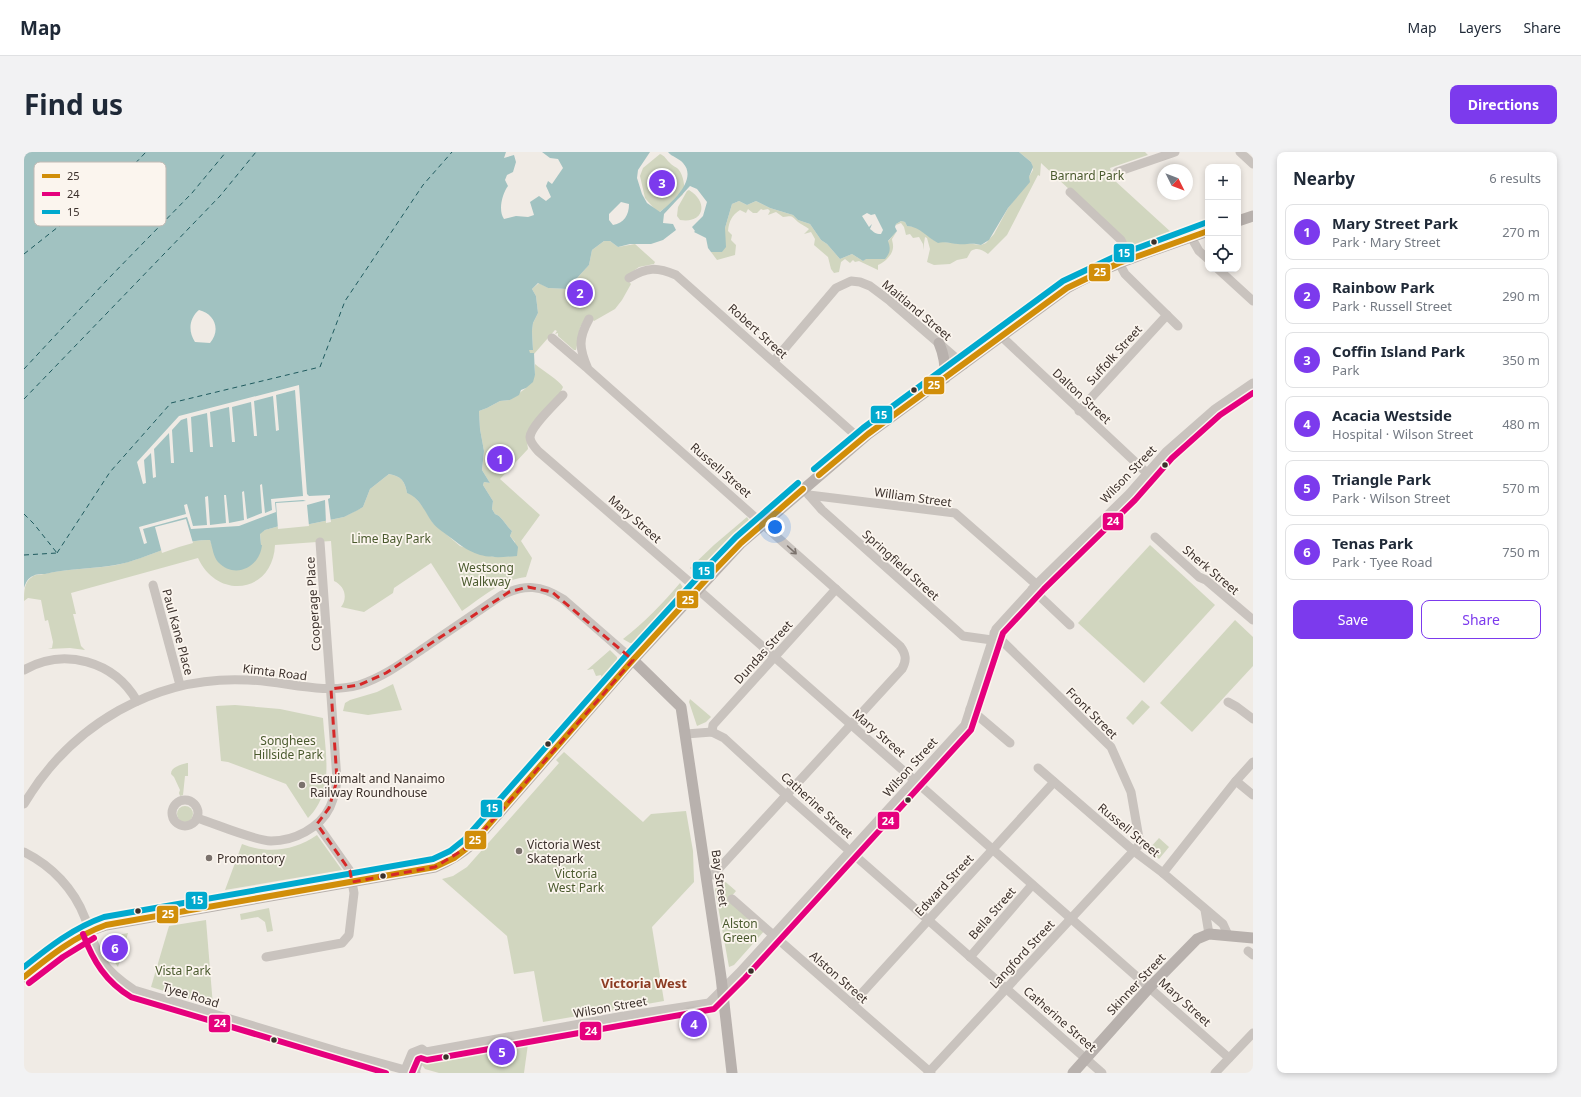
<!DOCTYPE html>
<meta charset="utf-8">
<style>
body{margin:0;font-family:"Noto Sans",sans-serif;background:#f2f2f3;color:#1f2937}
.controls{position:absolute;right:12px;top:12px;display:grid;overflow:hidden;border-radius:8px;box-shadow:0 2px 6px #0003}
.controls button{width:36px;height:36px;display:grid;place-items:center;padding:0;border:0;border-bottom:1px solid #e0e1e3;background:#fff;color:#1f2937;font:20px sans-serif}
.compass{position:absolute;left:1133px;top:12px;width:36px;height:36px;border-radius:50%;background:#fff;box-shadow:0 2px 6px #0003;rotate:132deg}
.you{position:absolute;left:751px;top:375px;width:14px;height:14px;margin:-10px;border:3px solid #fff;border-radius:50%;background:#1a73e8;box-shadow:0 0 0 6px #1a73e833}
.badge{display:grid;place-items:center;width:26px;height:26px;border-radius:50%;background:#7c3aed;color:#fff;font-size:13px;font-weight:700}
.pin{position:absolute;translate:-50% -50%;border:2px solid #fff;box-shadow:0 1px 4px #0006}
.list{margin:0;padding:0;list-style:none}
h2{display:flex;justify-content:space-between;align-items:center;height:52px;margin:0;padding:0 16px;font-size:17px}
h2 small{font-size:13px;font-weight:400;color:#747a83}
.list li{display:grid;grid-template-columns:26px 1fr auto;gap:12px;align-items:center;box-sizing:border-box;height:56px;margin:0 8px 8px;padding:0 8px;border:1px solid #e0e1e3;border-radius:8px}
.list b{display:block;font-size:15px;white-space:nowrap}
.list p{margin:0;font-size:13px;white-space:nowrap;color:#747a83}
.list em{font-size:13px;font-style:normal;color:#747a83}
.actions{display:flex;gap:8px;padding:12px 16px}
.actions a{flex:1;padding:9px 0;border:1px solid #7c3aed;border-radius:8px;text-align:center;font-size:14px;color:#7c3aed}
.actions .main{background:#7c3aed;color:#fff}
.icon{flex:none;width:22px;height:22px;fill:none;stroke:currentColor;stroke-width:2;stroke-linecap:round;stroke-linejoin:round}
.map{position:relative;flex:none;width:1229px;height:921px;overflow:hidden;border-radius:8px}
header{display:flex;align-items:center;gap:24px;box-sizing:border-box;height:56px;padding:0 20px;background:#fff;border-bottom:1px solid #e0e1e3}
header strong{font-size:19px}
nav{display:flex;gap:22px;margin-inline-start:auto;font-size:14px}
.intro{display:flex;align-items:center;justify-content:space-between;box-sizing:border-box;height:96px;padding:0 24px}
h1{margin:0;font-size:28px}
.button{padding:10px 18px;border-radius:8px;background:#7c3aed;color:#fff;font-size:14px;font-weight:700}
main{display:flex;gap:24px;padding:0 24px}
aside{flex:1;background:#fff;border-radius:8px;box-shadow:0 2px 6px #0003}
.map>svg:first-child{display:block}
</style>
<header>
<strong>Map</strong>
<nav><a>Map</a><a>Layers</a><a>Share</a></nav>
</header>
<div class="intro"><h1>Find us</h1><a class="button">Directions</a></div>
<main>
<div class="map">
<svg width="1229" height="921" viewBox="0 0 1229 921">
<rect width="100%" height="100%" fill="#f0ebe5"/>
<g fill="#d1d6bf">
<path d="M995,0H1121L1124,3L1086,16L1090,28L1148,81L1107,95L1017,11L1016,24L1014,23L983,83L964,102C958,98 954,95 947,99L943,106L933,108L926,112L910,113L903,110L906,97L903,86L901,85L899,98V92L895,85L889,86L886,82L882,83L880,75L877,71L872,73V77V72L877,69L881,70L883,74L891,75L897,78L911,89L936,92L941,91L957,93L962,91L970,82L984,56L994,43L1009,18L1007,10Z"/>
<path d="M636,2C641,4 642,7 645,10C648,14 653,15 655,18C659,23 662,36 659,42C658,45 639,57 634,61L621,46L616,24L619,16Z"/>
<path d="M665,38C685,50 680,72 656,68L653,64L654,55L663,39Z"/>
<path d="M715,49L723,53L732,49L746,56L769,63L774,68L786,72L797,88L803,92L816,107L828,102L839,109L841,107H849L873,79L868,87C868,89 869,91 869,93C870,102 861,110 854,113V118L835,109L831,110L829,108L826,111L821,107L817,110L815,120L810,121L807,117L804,105L790,93L791,87L787,80L780,82L785,77C782,75 777,72 774,70C767,63 768,64 759,65L752,60L744,63L746,59L744,57L739,58L737,57L733,61H729L724,57L722,61L716,58C708,63 705,69 704,79L708,83L707,88L712,93L711,103L693,108L687,100H698L701,83V76L708,52Z"/>
<path d="M580,89H586L594,95L611,92L631,110L630,112L615,115L601,125L607,132L598,148L591,157L570,169L564,163C552,177 556,184 552,198H550L534,184V181L531,182L533,179L531,178L510,202L505,201V198L509,197L508,179L509,171L514,161L512,144L508,137L515,131L524,136L543,137L565,113L568,98Z"/>
<path d="M511,212C519,219 535,228 539,235L535,244L503,290L504,297L476,327L516,363L497,389L508,406L502,425C477,428 458,445 438,459L407,411L370,436L369,441L340,460L317,455C324,446 321,434 310,429L307,389L251,393C249,441 194,449 174,406L47,441L52,462H49L57,494L61,498L46,496L24,497L28,496L29,490L24,468L21,469L17,448L4,446L0,449C0,439 0,430 8,425C11,422 16,423 20,422C42,417 64,417 86,414C121,409 151,387 186,388L191,401L237,393L236,381L241,378L259,373L286,372L320,365L339,355L346,337L365,322C377,324 381,329 383,341L388,342L400,356L409,371L436,394L470,405L492,404L491,390L486,384L488,379C482,374 478,364 471,362L468,357L469,349L459,333L460,330L466,331L458,318L460,299L456,277L455,259L463,256L476,249L486,248L502,236L511,223Z"/>
<polygon points="723,365 725,368 725,370 673,423 666,416 690,393"/>
<polygon points="1126,393 1191,453 1120,531 1054,471"/>
<path d="M656,431L660,437L658,440L630,471L609,491H606L599,487C620,471 639,451 656,431Z"/>
<polygon points="1211,468 1229,485 1229,514 1168,580 1136,551"/>
<polygon points="586,498 593,505 593,508 582,521 578,527 577,523 572,524 569,517 563,518"/>
<polygon points="369,532 378,558 344,563 319,559 321,551 326,548 353,540"/>
<polygon points="666,547 686,564 687,565 682,570 673,574 665,550"/>
<polygon points="1118,548 1126,555 1109,573 1102,566"/>
<path d="M211,553L256,557L299,566C301,600 311,640 284,666L262,632L204,610L197,609L192,554Z"/>
<polygon points="540,600 619,670 627,662 662,659 669,699 670,730 628,775 640,849 519,870 510,819 490,822 483,784 418,727 429,724 443,715 535,611 532,608"/>
<path d="M163,611H164V624H161L159,643L156,644L155,641L156,638L150,625L147,622C147,615 156,613 163,611Z"/>
<circle cx="161" cy="662" r="8"/>
<path d="M293,683L318,718L201,738L218,692C244,702 270,699 293,683Z"/>
<polygon points="1135,686 1145,695 1135,707 1124,698"/>
<polygon points="697,726 712,739 706,746 742,777 710,813 705,815 691,738 693,732"/>
<polygon points="245,756 249,779 243,780 241,770 234,765 217,768 216,762"/>
<polygon points="182,768 189,854 127,835 145,774"/>
<polygon points="104,781 94,815 83,799 80,789 83,785"/>
<polygon points="504,892 500,921 415,921 401,917 398,913 401,908"/>
</g>
<path fill="#a1c2c1" fill-rule="evenodd" d="M0,0H482L480,6L490,3L492,10L489,20L483,23L481,28L484,34C478,42 474,59 480,67L492,64L504,65L510,63L506,50L515,44L522,49L527,45L522,34L524,29L528,32L539,16L534,7L526,6L518,0H626L614,18L613,26L618,42L623,51L636,60C648,51 674,27 659,11C655,6 648,5 644,0H995L1007,10L1009,15L1005,25L1006,30L984,56L965,88L957,93C947,90 943,93 934,92C927,92 921,89 914,91C902,85 897,75 883,74L881,70L877,69L872,72L871,75L873,79L864,89C867,97 866,101 861,107H842L839,109L828,102L816,107L803,92L797,88L786,72L774,68L769,63L746,56L732,49L723,53L715,49L708,52L701,76L702,95L698,100H687L684,96L682,86L670,80L671,79L668,75L679,64L683,50L673,37L666,34L640,62L639,71L649,72L652,78L639,88L627,92H606L594,95L586,89H580L568,98L565,113L543,137L524,136L514,131L508,137L512,144L514,161L509,171L508,179L509,198H505L506,201H510L511,223L509,230L502,236L497,238L495,243L486,248L476,249L463,256L455,259L456,277L460,299L458,318L466,331L460,330L459,333L469,349L468,357L471,362C478,364 482,374 488,379L486,384L494,395L493,404C462,407 451,405 427,386C421,381 413,377 408,370C401,360 395,345 383,341C381,329 377,324 365,322L346,337L339,355L334,358L320,365L286,372L259,373L241,378L236,382L237,393H238C236,415 211,428 194,410C189,404 189,397 186,388C151,387 120,410 85,414C64,417 42,417 21,422C17,422 12,422 9,424C4,426 2,430 0,436ZM597,50L605,52C605,63 600,71 589,73L585,68V62ZM843,61L847,63L851,62L859,78L857,82C851,82 850,80 846,77L848,72L845,75L838,64ZM175,158C191,162 197,178 186,191L171,190C164,180 165,166 175,158Z"/>
<g fill="#f0ebe5">
<polygon points="275,233 283,342 285,344 306,343 306,346 304,347 307,370 302,371 301,348 283,353 285,374 254,377 252,351 282,349 279,348 251,350 252,360 215,374 167,377 163,365 119,377 123,391 120,392 115,375 162,362 160,353 163,352 169,374 183,373 181,345 184,344 186,373 202,371 200,343 202,343 205,371 220,368 218,340 220,339 223,367 238,361 236,333 238,332 241,361 248,358 247,347 279,344 271,238 252,243 255,278 252,279 249,244 230,249 233,284 230,284 227,250 208,255 211,290 208,290 205,255 186,260 189,295 186,295 183,261 167,265 169,300 166,300 163,266 157,268 148,278 150,311 147,311 145,281 130,297 132,325 129,326 127,301 120,308 122,331 119,332 113,310 155,264"/>
<polygon points="162,367 169,391 155,395 138,401 131,375"/>
</g>
<g fill="none" stroke-linecap="round" stroke-linejoin="round">
<g stroke="#1f5a5e" stroke-width="1" stroke-dasharray="5 4" stroke-linecap="butt">
<polyline points="0,102 102,21 122,0"/>
<polyline points="0,217 83,128 168,41 202,0"/>
<polyline points="0,247 196,44 232,0"/>
<polyline points="0,362 10,372 33,401"/>
<polyline points="33,401 86,320 147,251 296,215 321,149 399,33 428,0"/>
<polyline points="0,403 33,401"/>
</g>
<g stroke="#c9c3be" stroke-width="9">
<polyline points="1216,0 1229,12"/>
<polyline points="1093,20 1151,0"/>
<polyline points="1046,40 1097,88 1105,106"/>
<polyline points="1167,85 1175,99 1184,107"/>
<polyline points="1095,111 1101,122 1154,174"/>
<polyline points="1194,117 1229,149"/>
<path d="M605,126C623,115 633,115 652,123L837,288"/>
<path d="M565,167C554,187 555,196 564,217L876,494C882,502 883,508 878,517L689,723"/>
<polyline points="977,184 1124,322"/>
<polyline points="528,186 562,215"/>
<polyline points="750,209 812,136 827,129 836,130 846,134 866,149 940,213"/>
<path d="M539,243C531,252 507,274 506,285C506,291 511,295 514,299L678,441L1205,906"/>
<polyline points="1055,259 1143,163"/>
<polyline points="784,342 798,358 939,484 968,488"/>
<polyline points="785,343 931,361 1013,433"/>
<polyline points="1131,385 1175,425 1182,428 1229,468"/>
<polyline points="129,433 156,533"/>
<polyline points="1008,437 1046,473"/>
<path d="M0,518C40,495 90,509 113,549"/>
<polyline points="1204,550 1213,555 1229,567"/>
<polyline points="946,557 986,591"/>
<polyline points="688,580 689,573 812,437"/>
<polyline points="662,582 688,580 700,586 762,643 1078,921"/>
<polyline points="1014,616 1111,700 1139,721 1199,772 1204,783"/>
<polyline points="1212,629 1229,643"/>
<circle cx="161" cy="661" r="13"/>
<path d="M0,652C47,573 131,523 224,528C261,529 298,543 335,533C360,525 381,509 403,494C428,477 453,460 478,443C501,432 517,433 539,447L609,508"/>
<path d="M173,666C192,672 228,688 247,689C270,689 296,676 306,655C310,646 312,637 313,628L296,390"/>
<path d="M0,700C28,714 50,737 61,766C67,780 70,796 78,809C86,821 98,830 110,838L316,900L392,921"/>
<polyline points="1139,721 1211,630 1229,610"/>
<polyline points="708,747 907,921"/>
<polyline points="1181,758 1185,782"/>
<polyline points="1224,799 1229,803"/>
<polyline points="242,805 318,791 325,783 330,741 326,719 293,672"/>
<polyline points="946,805 1008,733"/>
<polyline points="828,852 1030,630"/>
<polyline points="381,918 388,901 398,897 402,900 594,865 685,851 715,821 941,573 972,477 1014,431 1105,342 1142,300 1191,257 1229,231"/>
<path d="M391,921C393,914 394,907 401,904L402,900"/>
<polyline points="904,921 1116,692 1107,640 1087,595 970,481"/>
<polyline points="1191,921 1229,881"/>
</g>
<g stroke="#b8b1ad" stroke-width="11">
<polyline points="1214,69 1229,64"/>
<path d="M915,191C920,203 922,213 921,226"/>
<polyline points="609,508 657,555 697,825 708,921"/>
<path d="M0,825C25,805 51,782 82,773L411,715C425,709 436,703 447,693L606,511L717,391L844,282L1043,136C1088,111 1136,96 1184,79"/>
<polyline points="1049,921 1124,837 1173,787 1185,782 1229,786"/>
</g>
<g stroke="#fbf5ee" stroke-width="9">
<g id="bus-1">
<polyline points="795,323 844,282 1043,136 1095,111 1184,79"/>
<path d="M0,825C26,804 51,784 82,773L411,715L430,706L447,693L606,511L690,419L717,391L779,337"/>
</g>
</g>
<g stroke="#fbf5ee" stroke-width="9">
<g id="bus-2">
<path d="M59,782C69,809 82,830 107,845L362,921"/>
<polyline points="5,831 39,805 70,786"/>
<polyline points="388,921 394,907 397,906 403,908 690,857 721,826 947,578 979,481 1020,437 1111,348 1148,306 1196,263 1229,241"/>
</g>
</g>
<g stroke="#fbf5ee" stroke-width="9">
<g id="bus-3">
<polyline points="790,317 839,276 1039,129 1092,104 1181,71"/>
<path d="M0,815C25,795 49,776 80,765L409,707L426,699L441,687L600,506L684,414L712,385L774,331"/>
</g>
</g>
<use href="#bus-1" stroke="#d18e09" stroke-width="6"/>
<use href="#bus-2" stroke="#e5007d" stroke-width="6"/>
<use href="#bus-3" stroke="#00a9ce" stroke-width="6"/>
</g>
<defs><path id="oneway-shaft" d="M-6 0H5M1.5-3L5.5 0L1.5 3" fill="none" stroke-width="1.6" stroke-linecap="round" stroke-linejoin="round"/></defs>
<use stroke="#7b726d" href="#oneway-shaft" transform="translate(768 398) rotate(42)"/>
<path fill="none" stroke="#d62828" stroke-width="3" stroke-dasharray="8 5" stroke-linejoin="round" d="M504,435L528,440L609,508L447,693L411,715L328,730L326,719L293,672L305,656L313,628L307,537L335,533L362,521L485,440Z"/>
<g fill="#3b302b" stroke="#fbf5ee" stroke-width="1.5">
<circle cx="1130" cy="90" r="3.5"/>
<circle cx="890" cy="238" r="3.5"/>
<circle cx="1141" cy="313" r="3.5"/>
<circle cx="524" cy="592" r="3.5"/>
<circle cx="884" cy="648" r="3.5"/>
<circle cx="359" cy="724" r="3.5"/>
<circle cx="114" cy="759" r="3.5"/>
<circle cx="727" cy="819" r="3.5"/>
<circle cx="250" cy="888" r="3.5"/>
<circle cx="422" cy="905" r="3.5"/>
</g>
<g fill="#7a716c" stroke="#fbf5ee" stroke-width="1.5">
<circle cx="278" cy="633" r="4"/>
<circle cx="495" cy="699" r="4"/>
<circle cx="185" cy="706" r="4"/>
</g>
<g text-anchor="middle" dominant-baseline="central" stroke-width="3.5" stroke-linejoin="round" paint-order="stroke">
<g font-size="12" fill="#4a5a2e" stroke="#fbf5ee">
<text x="1063" y="23">Barnard Park</text>
<text x="367" y="386">Lime Bay Park</text>
<text x="462" y="415">Westsong<tspan x="462" dy="14">Walkway</tspan></text>
<text x="264" y="588">Songhees<tspan x="264" dy="14">Hillside Park</tspan></text>
<text x="552" y="721">Victoria<tspan x="552" dy="14">West Park</tspan></text>
<text x="716" y="771">Alston<tspan x="716" dy="14">Green</tspan></text>
<text x="159" y="818">Vista Park</text>
</g>
<g font-size="12" fill="#3b302b" stroke="#fbf5ee">
<text transform="translate(893 158) rotate(40)">Maitland Street</text>
<text transform="translate(734 179) rotate(42)">Robert Street</text>
<text transform="translate(1090 203) rotate(-48)">Suffolk Street</text>
<text transform="translate(1058 244) rotate(43)">Dalton Street</text>
<text transform="translate(697 318) rotate(41)">Russell Street</text>
<text transform="translate(1104 322) rotate(-46)">Wilson Street</text>
<text transform="translate(889 345) rotate(8)">William Street</text>
<text transform="translate(611 367) rotate(41)">Mary Street</text>
<text transform="translate(877 413) rotate(42)">Springfield Street</text>
<text transform="translate(1187 418) rotate(40)">Sherk Street</text>
<text transform="translate(289 452) rotate(-94)">Cooperage Place</text>
<text transform="translate(154 480) rotate(75)">Paul Kane Place</text>
<text transform="translate(739 500) rotate(-48)">Dundas Street</text>
<text transform="translate(251 520) rotate(7)">Kimta Road</text>
<text transform="translate(1068 561) rotate(45)">Front Street</text>
<text transform="translate(855 581) rotate(41)">Mary Street</text>
<text transform="translate(886 615) rotate(-48)">Wilson Street</text>
<text transform="translate(793 653) rotate(42)">Catherine Street</text>
<text transform="translate(1105 678) rotate(40)">Russell Street</text>
<text transform="translate(696 726) rotate(82)">Bay Street</text>
<text transform="translate(920 733) rotate(-47)">Edward Street</text>
<text transform="translate(968 761) rotate(-49)">Bella Street</text>
<text transform="translate(998 802) rotate(-47)">Langford Street</text>
<text transform="translate(815 825) rotate(41)">Alston Street</text>
<text transform="translate(1112 832) rotate(-47)">Skinner Street</text>
<text transform="translate(167 843) rotate(17)">Tyee Road</text>
<text transform="translate(1161 850) rotate(42)">Mary Street</text>
<text transform="translate(586 855) rotate(-10)">Wilson Street</text>
<text transform="translate(1036 867) rotate(41)">Catherine Street</text>
</g>
<g font-size="12" fill="#3b302b" stroke="#fbf5ee" text-anchor="start">
<text x="286" y="626">Esquimalt and Nanaimo<tspan x="286" dy="14">Railway Roundhouse</tspan></text>
<text x="503" y="692">Victoria West<tspan x="503" dy="14">Skatepark</tspan></text>
<text x="193" y="706">Promontory</text>
</g>
<g font-size="13" font-weight="bold" fill="#8c3b22" stroke="#fbf5ee">
<text x="620" y="831">Victoria West</text>
</g>
</g>
<rect x="10" y="10" width="132" height="64" rx="6" fill="#fbf5ee" stroke="#c1bab4" stroke-width="1"/>
<rect x="18" y="22" width="18" height="4" fill="#d18e09"/>
<rect x="18" y="40" width="18" height="4" fill="#e5007d"/>
<rect x="18" y="58" width="18" height="4" fill="#00a9ce"/>
<g font-size="11" fill="#3b302b">
<text x="43" y="28">25</text>
<text x="43" y="46">24</text>
<text x="43" y="64">15</text>
</g>
<g stroke="#fbf5ee" stroke-width="1.5">
<rect x="1089" y="91" width="22" height="20" rx="4" fill="#00a9ce"/>
<rect x="1064" y="111" width="23" height="19" rx="4" fill="#d18e09"/>
<rect x="899" y="224" width="22" height="19" rx="4" fill="#d18e09"/>
<rect x="846" y="253" width="23" height="19" rx="4" fill="#00a9ce"/>
<rect x="1078" y="360" width="22" height="19" rx="4" fill="#e5007d"/>
<rect x="668" y="409" width="23" height="19" rx="4" fill="#00a9ce"/>
<rect x="652" y="438" width="23" height="19" rx="4" fill="#d18e09"/>
<rect x="456" y="647" width="23" height="19" rx="4" fill="#00a9ce"/>
<rect x="853" y="659" width="23" height="19" rx="4" fill="#e5007d"/>
<rect x="440" y="678" width="23" height="20" rx="4" fill="#d18e09"/>
<rect x="161" y="739" width="23" height="19" rx="4" fill="#00a9ce"/>
<rect x="132" y="753" width="23" height="19" rx="4" fill="#d18e09"/>
<rect x="184" y="862" width="23" height="19" rx="4" fill="#e5007d"/>
<rect x="555" y="869" width="23" height="20" rx="4" fill="#e5007d"/>
</g>
<g font-size="11" text-anchor="middle" font-weight="bold" fill="#fff">
<text x="1100" y="105">15</text>
<text x="1076" y="124">25</text>
<text x="910" y="237">25</text>
<text x="857" y="267">15</text>
<text x="1089" y="373">24</text>
<text x="680" y="423">15</text>
<text x="664" y="452">25</text>
<text x="468" y="660">15</text>
<text x="864" y="673">24</text>
<text x="451" y="692">25</text>
<text x="173" y="752">15</text>
<text x="144" y="766">25</text>
<text x="196" y="875">24</text>
<text x="567" y="883">24</text>
</g>
</svg>
<div class="controls">
<button>+</button>
<button>−</button>
<button><svg class="icon" aria-label="locate" viewBox="0 0 24 24"><circle cx="12" cy="12" r="6"/><path d="M12 2v4M12 18v4M2 12h4M18 12h4"/></svg></button>
</div>
<svg class="compass" viewBox="-18 -18 36 36"><path d="M0-13l5 13h-10z" fill="#e53935"/><path d="M0 13l5-13h-10z" fill="#747a83"/></svg>
<div class="you"></div>
<div class="pin badge" style="left:476px;top:307px">1</div>
<div class="pin badge" style="left:556px;top:141px">2</div>
<div class="pin badge" style="left:638px;top:31px">3</div>
<div class="pin badge" style="left:670px;top:872px">4</div>
<div class="pin badge" style="left:478px;top:900px">5</div>
<div class="pin badge" style="left:91px;top:796px">6</div>
</div>
<aside>
<h2>Nearby<small>6 results</small></h2>
<ul class="list">
<li><span class="badge">1</span><div><b>Mary Street Park</b><p>Park · Mary Street</p></div><em>270 m</em></li>
<li><span class="badge">2</span><div><b>Rainbow Park</b><p>Park · Russell Street</p></div><em>290 m</em></li>
<li><span class="badge">3</span><div><b>Coffin Island Park</b><p>Park</p></div><em>350 m</em></li>
<li><span class="badge">4</span><div><b>Acacia Westside</b><p>Hospital · Wilson Street</p></div><em>480 m</em></li>
<li><span class="badge">5</span><div><b>Triangle Park</b><p>Park · Wilson Street</p></div><em>570 m</em></li>
<li><span class="badge">6</span><div><b>Tenas Park</b><p>Park · Tyee Road</p></div><em>750 m</em></li>
</ul>
<div class="actions"><a class="main">Save</a><a>Share</a></div>
</aside>
</main>
